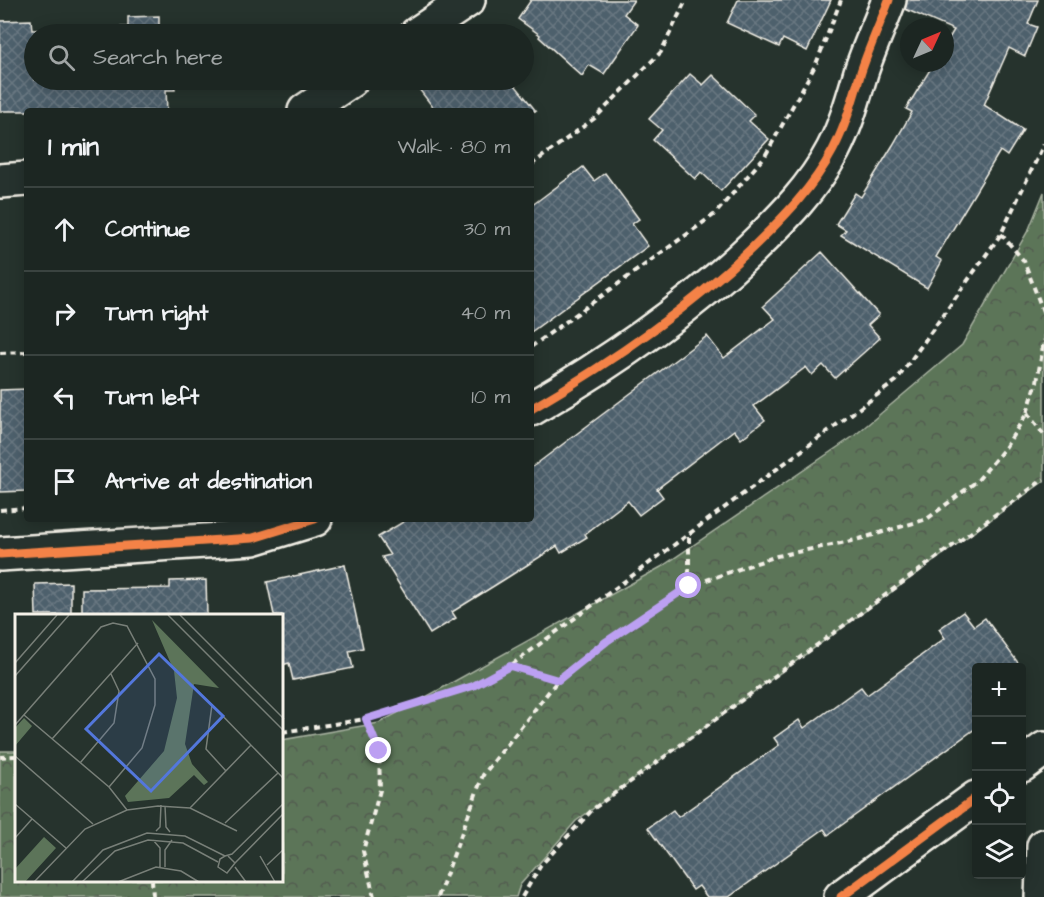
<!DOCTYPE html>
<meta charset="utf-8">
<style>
body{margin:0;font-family:"Architects Daughter",sans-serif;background:#29322f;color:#f1f3f6}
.controls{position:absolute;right:18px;bottom:18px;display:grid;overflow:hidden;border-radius:6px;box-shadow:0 3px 15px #0003}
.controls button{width:54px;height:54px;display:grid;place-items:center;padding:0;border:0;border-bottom:2px solid #3a4340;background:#1c2622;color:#f1f3f6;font:30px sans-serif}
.compass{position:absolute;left:900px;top:18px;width:54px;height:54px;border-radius:50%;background:#1c2622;box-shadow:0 3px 15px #0003;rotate:46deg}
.stop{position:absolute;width:18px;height:18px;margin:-14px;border:4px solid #bca0f2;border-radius:50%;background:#fff}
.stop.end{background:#bca0f2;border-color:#fff;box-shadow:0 2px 6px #0008}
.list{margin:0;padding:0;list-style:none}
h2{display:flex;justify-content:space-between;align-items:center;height:78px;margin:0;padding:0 24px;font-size:26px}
h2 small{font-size:20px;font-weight:400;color:#a0a5a5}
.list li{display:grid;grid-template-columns:39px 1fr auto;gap:18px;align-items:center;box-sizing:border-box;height:84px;padding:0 24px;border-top:2px solid #3a4340}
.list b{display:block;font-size:22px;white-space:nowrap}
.list em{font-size:20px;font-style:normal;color:#a0a5a5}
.icon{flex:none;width:33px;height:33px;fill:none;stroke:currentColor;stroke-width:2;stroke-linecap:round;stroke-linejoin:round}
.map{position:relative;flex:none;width:1044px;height:897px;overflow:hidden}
.search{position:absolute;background:#1c2622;box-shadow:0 3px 15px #0003;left:24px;top:24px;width:510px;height:66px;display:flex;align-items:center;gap:15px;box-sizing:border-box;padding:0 21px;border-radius:33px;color:#a0a5a5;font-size:22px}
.panel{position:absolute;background:#1c2622;box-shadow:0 3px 15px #0003;left:24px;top:108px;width:510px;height:414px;border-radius:6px}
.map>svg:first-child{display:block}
</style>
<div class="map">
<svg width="1044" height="897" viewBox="0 0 1044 897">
<defs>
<pattern id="park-crowns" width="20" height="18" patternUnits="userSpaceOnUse" patternTransform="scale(1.5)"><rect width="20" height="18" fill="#5c7459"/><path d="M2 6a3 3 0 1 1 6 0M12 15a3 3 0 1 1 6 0" fill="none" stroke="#525c4f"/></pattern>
<pattern id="building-cross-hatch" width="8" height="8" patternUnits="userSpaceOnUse" patternTransform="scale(1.5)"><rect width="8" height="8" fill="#4e606c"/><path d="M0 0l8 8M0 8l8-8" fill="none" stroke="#687781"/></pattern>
</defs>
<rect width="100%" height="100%" fill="#26332d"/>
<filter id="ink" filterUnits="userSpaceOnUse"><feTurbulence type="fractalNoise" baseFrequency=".0167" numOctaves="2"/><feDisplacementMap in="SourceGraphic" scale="12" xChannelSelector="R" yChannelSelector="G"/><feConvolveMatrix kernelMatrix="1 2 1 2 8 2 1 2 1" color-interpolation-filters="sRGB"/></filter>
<g filter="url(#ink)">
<polygon fill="url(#park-crowns)" stroke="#a8b2a0" stroke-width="1.5" points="1044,192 1044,481 576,821 520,885 516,897 0,897 0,751 16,751 16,880 282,880 282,740 379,723 661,567 854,436 962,345 1029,229"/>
<g fill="url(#building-cross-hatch)" stroke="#f4f1e8" stroke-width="1.5">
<polygon points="531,0 634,0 624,14 638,25 604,74 589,65 582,76 539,37 540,35 518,19"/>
<polygon points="738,0 831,0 807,51 783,39 779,47 727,23"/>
<polygon points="907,0 1038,0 1028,24 1037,27 1025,56 1009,48 984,105 1023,130 1007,156 1000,151 936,257 942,261 927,288 841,235 846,230 836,224 855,193 861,197 893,145 912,112 906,109 934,63 945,63 945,45 954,30 905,9"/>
<polygon points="159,16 159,33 173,33 173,34 34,34 34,80 174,80 175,90 166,90 167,111 0,111 0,21 31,20 32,30 80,29 128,27 128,17"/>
<polygon points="690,74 703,85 713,75 755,115 749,121 769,139 721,191 701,172 695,179 653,140 662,130 649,119"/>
<polygon points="412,80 511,80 536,111 436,111"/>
<polygon points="583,167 594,181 605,173 639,219 632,224 648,246 531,332 531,206"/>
<polygon points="822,252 879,315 868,325 880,338 835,378 823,365 812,375 806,367 754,406 765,420 741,439 734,430 657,489 663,497 639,515 628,501 585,534 587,537 561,553 557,546 505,579 452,612 456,618 430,634 382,557 390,555 378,537 408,519 531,519 531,468 707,336 724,358 775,319 763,306"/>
<polygon points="27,389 27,491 0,492 0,390"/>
<polygon points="345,565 363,648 349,651 353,668 293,680 289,663 282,665 282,615 274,615 267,582"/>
<polygon points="206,580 207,615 82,615 82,589 170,588 170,581"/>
<polygon points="71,583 71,615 36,615 35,584"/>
<polygon points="963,612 974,626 985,618 1019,664 1014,668 976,668 976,728 828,835 824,829 729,897 707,897 699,886 693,890 648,828 673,810 678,817 779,745 774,738 799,720 804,728 861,687 867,695 945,638 939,629"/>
</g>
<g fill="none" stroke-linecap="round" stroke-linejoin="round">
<g stroke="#f4f1e8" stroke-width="38">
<g id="street">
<polyline points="417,34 468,0"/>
<polyline points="305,111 351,80"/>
<polyline points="0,181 27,179"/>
<path d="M531,409C610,363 686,311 752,248C783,218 813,188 833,150C846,125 853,99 861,72C869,48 880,24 889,0"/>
<polyline points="0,554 253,538 315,519"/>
<polyline points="1022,765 1044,749"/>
<polyline points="841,897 976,798"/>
<polyline points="1042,897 1044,846"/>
</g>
</g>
<g stroke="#f4f1e8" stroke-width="4" stroke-dasharray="6 4.5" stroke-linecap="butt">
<polyline points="531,165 595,118 661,52 686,0"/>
<polyline points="1001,234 1024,261 1044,314"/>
<polyline points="531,347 715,214 765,156 816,64 841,0"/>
<polyline points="0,353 27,352"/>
<polyline points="1027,413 1044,435"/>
<polyline points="0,510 27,508"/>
<polyline points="689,585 689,533"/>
<polyline points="511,666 558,680"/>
<polyline points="366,719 379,751 380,790 363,851 374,897"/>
<polyline points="282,732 366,719 473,686 510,666 896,381 1001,234 1044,144"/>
<polyline points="0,757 16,756"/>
<polyline points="152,880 153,897"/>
<polyline points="438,897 483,775 558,680 607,641 689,586 777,556 856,540 927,519 977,481 1005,448 1027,413 1037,382 1044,340"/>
<polyline points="522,897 541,865 593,809 1044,479"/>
</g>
<use href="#street" stroke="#26332d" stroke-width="33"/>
<g stroke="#26332d" stroke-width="13">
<g id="cycleway">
<path d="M531,409C610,363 686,311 752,248C783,218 813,188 833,150C846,125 853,99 861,72C869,48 880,24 889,0"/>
<polyline points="0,554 253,538 315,519"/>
<polyline points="841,897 976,798"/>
</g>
</g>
<use href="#cycleway" stroke="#f48246" stroke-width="9"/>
</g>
</g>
<g fill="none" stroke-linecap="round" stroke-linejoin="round" filter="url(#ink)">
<polyline stroke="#bca0f2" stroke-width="8" points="379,751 366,719 473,686 510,666 558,680 607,641 689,586"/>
</g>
<g transform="translate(15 614)">
<rect width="268" height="268" fill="#26332d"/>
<path d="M137,6L204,74L179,70L170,130L177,150L193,168L189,171L179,161L154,184L113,188L110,182L149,137L162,84L159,57ZM9,104L17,112L0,132V114ZM29,223L41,234L10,268H0V255Z" fill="#5c7459"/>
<path fill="none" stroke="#787f78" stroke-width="1.5" d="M153,1L269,117M165,1L269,105M0,49L42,1M0,62L54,1M9,101L94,173L112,196M0,111L86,13L98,9L112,12L140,65V91L127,134L94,173M37,125L123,29M0,142L78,210M65,149L99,109L104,77L96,60M211,157L191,135L197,91L269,165M0,190L51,234M150,192L151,213L155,218M175,194L236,131M210,209L263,159M141,217L145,213L146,191M0,224L17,205M138,226L145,234V253M213,242L220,249L212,259L203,253L205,245L210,242L217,240L269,189M245,242L260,268M220,249L269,199M252,251L269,235M150,253V236L157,226M220,253L231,268M19,268L70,215L112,196L143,192L175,194L222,217M57,268L88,236L132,219L170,222L210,242M67,268L100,237L133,226L168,229L203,248M103,268L141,253L166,257L184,268"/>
<path fill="#5377dc" fill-opacity="0.15" stroke="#5377dc" stroke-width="3" d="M144,40L208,102L136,177L71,115Z"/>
<rect width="268" height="268" fill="none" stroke="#f4f1e8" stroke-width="3"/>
</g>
</svg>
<div class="controls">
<button>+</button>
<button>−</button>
<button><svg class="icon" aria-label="locate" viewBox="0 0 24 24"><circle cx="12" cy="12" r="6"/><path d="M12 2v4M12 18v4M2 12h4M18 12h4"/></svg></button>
<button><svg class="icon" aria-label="layers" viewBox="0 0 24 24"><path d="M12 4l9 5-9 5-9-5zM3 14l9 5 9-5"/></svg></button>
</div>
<svg class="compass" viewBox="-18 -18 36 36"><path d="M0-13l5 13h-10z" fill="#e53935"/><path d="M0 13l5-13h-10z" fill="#a0a5a5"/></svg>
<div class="stop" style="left:689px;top:586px"></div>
<div class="stop end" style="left:379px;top:751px"></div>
<div class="search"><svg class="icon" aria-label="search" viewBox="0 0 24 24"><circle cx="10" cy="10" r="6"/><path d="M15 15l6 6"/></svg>Search here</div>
<section class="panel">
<h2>1 min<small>Walk · 80 m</small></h2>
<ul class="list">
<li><svg class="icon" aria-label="ahead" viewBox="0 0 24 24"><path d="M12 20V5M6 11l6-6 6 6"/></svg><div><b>Continue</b></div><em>30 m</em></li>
<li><svg class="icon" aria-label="right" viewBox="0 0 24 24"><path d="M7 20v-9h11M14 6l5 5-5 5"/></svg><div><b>Turn right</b></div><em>40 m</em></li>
<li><svg class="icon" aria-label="left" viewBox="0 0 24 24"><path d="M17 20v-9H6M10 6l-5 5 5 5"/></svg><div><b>Turn left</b></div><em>10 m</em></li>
<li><svg class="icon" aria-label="arrive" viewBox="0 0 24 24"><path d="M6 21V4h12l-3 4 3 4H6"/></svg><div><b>Arrive at destination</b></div></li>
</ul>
</section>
</div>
